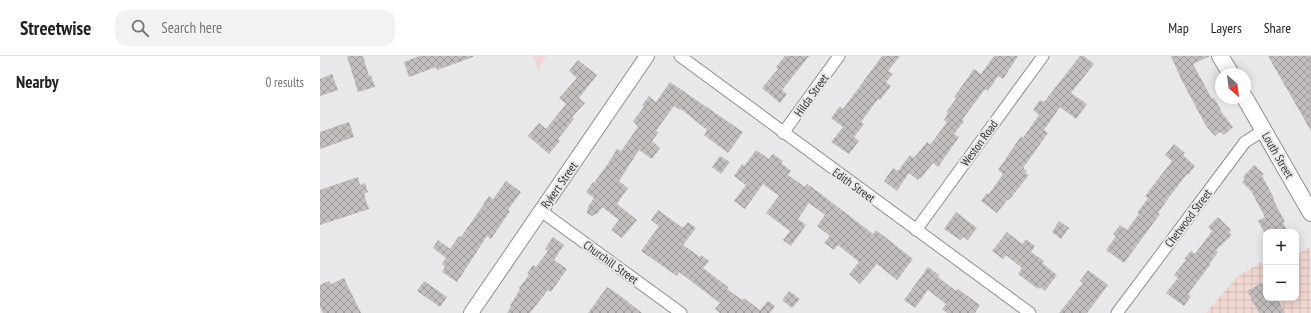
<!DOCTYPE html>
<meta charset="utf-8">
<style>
body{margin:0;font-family:"PT Sans Narrow",sans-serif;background:#f2f2f2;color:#202124}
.controls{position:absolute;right:12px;bottom:12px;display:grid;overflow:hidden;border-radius:8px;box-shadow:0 2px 10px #0003}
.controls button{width:36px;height:36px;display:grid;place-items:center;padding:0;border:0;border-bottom:1px solid #e0e0e0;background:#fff;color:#202124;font:20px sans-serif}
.compass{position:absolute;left:895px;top:12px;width:36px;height:36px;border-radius:50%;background:#fff;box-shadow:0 2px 10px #0003;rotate:152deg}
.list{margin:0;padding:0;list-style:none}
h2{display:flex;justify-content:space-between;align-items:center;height:52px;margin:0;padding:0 16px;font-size:17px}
h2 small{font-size:13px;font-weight:400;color:#757577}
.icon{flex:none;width:22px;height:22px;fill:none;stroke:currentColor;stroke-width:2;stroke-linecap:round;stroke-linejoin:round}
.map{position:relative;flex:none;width:991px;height:257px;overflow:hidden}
header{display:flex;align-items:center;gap:24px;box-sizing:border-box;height:56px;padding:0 20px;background:#fff;border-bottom:1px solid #e0e0e0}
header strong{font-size:19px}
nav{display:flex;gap:22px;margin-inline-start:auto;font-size:14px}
.search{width:280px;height:36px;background:#f2f2f2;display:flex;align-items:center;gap:10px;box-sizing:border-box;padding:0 14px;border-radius:12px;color:#757577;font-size:15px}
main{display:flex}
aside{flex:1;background:#fff}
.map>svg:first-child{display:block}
</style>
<header>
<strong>Streetwise</strong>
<div class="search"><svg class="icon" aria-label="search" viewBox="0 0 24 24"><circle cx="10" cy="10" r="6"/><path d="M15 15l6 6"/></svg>Search here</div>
<nav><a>Map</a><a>Layers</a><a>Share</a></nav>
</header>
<main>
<aside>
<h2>Nearby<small>0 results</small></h2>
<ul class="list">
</ul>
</aside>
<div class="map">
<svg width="991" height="257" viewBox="0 0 991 257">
<defs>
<pattern id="industrial-grid" width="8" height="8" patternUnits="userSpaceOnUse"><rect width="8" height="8" fill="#f1d7d2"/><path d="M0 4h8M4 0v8" fill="none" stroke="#cfb9b5"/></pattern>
<pattern id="building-cross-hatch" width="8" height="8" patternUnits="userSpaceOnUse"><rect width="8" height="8" fill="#c2bebd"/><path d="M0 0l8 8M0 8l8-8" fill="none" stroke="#9e9b9a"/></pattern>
</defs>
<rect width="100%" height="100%" fill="#e8e7ea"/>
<polygon fill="url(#industrial-grid)" points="990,191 991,257 886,257 916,222 939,207 946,208 946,242 976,242 976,199"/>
<polygon fill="#f1d7d3" points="213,0 226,0 218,15"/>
<g fill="url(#building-cross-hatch)">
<polygon points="27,0 43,0 49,20 51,19 55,31 38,36"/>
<polygon points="99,0 153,0 153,1 117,14 116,11 89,21 84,6"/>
<polygon points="465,0 489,0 462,34 467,38 460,47 442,32 458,13 456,11"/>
<polygon points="562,0 580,0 568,15 573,18 566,26 571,30 560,44 558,43 541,66 544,68 534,81 539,85 529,98 511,86 523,71 511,62 520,50 523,53"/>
<polygon points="674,0 698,0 683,23 678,20 668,35 665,33 642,64 644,65 634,78 639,81 618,111 613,107 601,122 600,121 598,124 589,117 577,135 564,125 573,112 578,115 590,99 594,102 607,86 610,89 627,66 624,64 628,57 626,56 636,43 634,41 654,13 661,18"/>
<polygon points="760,0 764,0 774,8 751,37 767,48 756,63 740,51 724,74 728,77 703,112 707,115 705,117 709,119 689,144 688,143 677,157 661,145 667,137 669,138 683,118 678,114 701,80 703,82 719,59 713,54 720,44 724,46"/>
<polygon points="851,0 890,0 873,8 892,43 894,42 901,54 900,54 913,71 904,79 900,76 895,80 886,70 861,23"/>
<polygon points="948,0 991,0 991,75"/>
<polygon points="258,4 277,19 259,42 265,47 252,61 254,63 238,83 240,85 229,98 208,80 219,67 226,73 246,48 239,42 257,22 249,15"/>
<polygon points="12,18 18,34 0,40 0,23"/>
<polygon points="350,26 423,76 408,97 384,79 387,74 361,53 360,54 354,50 338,72 336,75 339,76 332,85 340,92 332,103 319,94 299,125 308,132 297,148 317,164 302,182 291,174 299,164 282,151 278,157 272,160 267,157 268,151 274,142 266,136 273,126 274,127 289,106 297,93 301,95 318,71 313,65 324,51 322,49 329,40 336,46"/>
<polygon points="29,66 34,81 0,93 0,76"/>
<polygon points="854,88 865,97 863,99 875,110 868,119 867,118 847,144 838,157 840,158 804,207 786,194 796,180 793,178 800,169 807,174 819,158 817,157 828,142 825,140 852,105 845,99"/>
<polygon points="436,94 449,103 453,98 463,105 461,107 471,115 468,119 485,131 487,128 497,135 553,178 556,174 593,203 577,224 557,208 540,228 529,218 539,206 518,189 514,194 504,187 510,180 497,170 505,159 489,147 478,163 486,169 471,190 463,184 470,175 446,157 459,140 443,128 425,153 414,145 426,129 414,120 422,108 424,110"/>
<polygon points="400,100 410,106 401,118 392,111"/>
<polygon points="934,109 944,118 942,120 954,142 953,143 965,166 963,167 968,176 944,176 938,165 945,161 931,135 922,126 925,123 923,121"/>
<polygon points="38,121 40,129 45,127 48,136 44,138 49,153 0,169 0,134"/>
<polygon points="186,125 201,136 188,154 190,155 171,183 167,180 137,226 122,216 125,211 122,208 126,202 113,192 118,184 130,193 139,180 141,181 164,148 164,147 169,140 173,143"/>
<polygon points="338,154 363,172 368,166 376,172 363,189 380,201 381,199 389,205 383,212 408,231 407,233 422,244 424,242 440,254 448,245 455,250 450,257 400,257 395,253 400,247 359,216 357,220 321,195 339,170 331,164"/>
<polygon points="636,156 657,172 648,184 643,181 640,184 624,173"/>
<polygon points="898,161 911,174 909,177 912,179 896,194 898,196 889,208 890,209 868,238 871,240 864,250 846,237 858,222 854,219 866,204 864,203 871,195 875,198 892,175 888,171"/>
<polygon points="739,165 749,172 741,183 732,176"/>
<polygon points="687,176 702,188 706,183 715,190 711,196 724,205 722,207 737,219 725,235 720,231 718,233 698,218 702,212 686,199 683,203 672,195"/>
<polygon points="233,181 244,189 234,204 247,213 231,236 228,234 210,257 187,257 191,251 190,250 200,233 199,232 209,219 207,218 213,209 216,211 228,195 225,193"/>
<polygon points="608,211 619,219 618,221 636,235 638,233 660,249 655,257 627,257 622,253 626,248 608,234 595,252 584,244"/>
<polygon points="768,214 788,229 767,257 739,257 763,227 760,225"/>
<polygon points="24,222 41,257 3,257 0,251 0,229 9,225 11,228"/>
<polygon points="104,225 127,241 120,251 97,235"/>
<polygon points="946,225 946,242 957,242 965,257 939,257 927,235"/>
<polygon points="287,231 302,241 322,257 268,257"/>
<polygon points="469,235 480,243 472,252 462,244"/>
</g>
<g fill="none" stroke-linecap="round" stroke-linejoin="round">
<g stroke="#908e91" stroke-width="13">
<g id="minor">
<polyline points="360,0 710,257"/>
<polyline points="463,77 519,0"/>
<polyline points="221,155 361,257"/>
<polyline points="596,174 723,0"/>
<polyline points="797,257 925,86 944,74"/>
</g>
</g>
<g stroke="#908e91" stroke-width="16">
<polyline id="tertiary" points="151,257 327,0"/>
</g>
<g stroke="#908e91" stroke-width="18">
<g id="secondary">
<polyline points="900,0 911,18"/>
<polyline points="925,42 991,157"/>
</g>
</g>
<use href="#minor" stroke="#fff" stroke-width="11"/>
<use href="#tertiary" stroke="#fff" stroke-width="14"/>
<use href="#secondary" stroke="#fff" stroke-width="16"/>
</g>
<g text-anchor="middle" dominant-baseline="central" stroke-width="4" stroke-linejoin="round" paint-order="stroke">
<g font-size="12" fill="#353435" stroke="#e8e7ea">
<text transform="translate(491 39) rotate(-54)">Hilda Street</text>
<text transform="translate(659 87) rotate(-54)">Weston Road</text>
<text transform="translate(958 99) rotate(60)">Louth Street</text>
<text transform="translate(239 129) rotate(-55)">Rykert Street</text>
<text transform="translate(534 129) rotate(36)">Edith Street</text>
<text transform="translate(868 162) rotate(-53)">Chetwood Street</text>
<text transform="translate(291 206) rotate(36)">Churchill Street</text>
</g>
</g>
</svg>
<div class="controls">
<button>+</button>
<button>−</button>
</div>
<svg class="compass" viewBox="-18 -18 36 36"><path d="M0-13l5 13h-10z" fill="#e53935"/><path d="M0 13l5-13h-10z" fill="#757577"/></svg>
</div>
</main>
